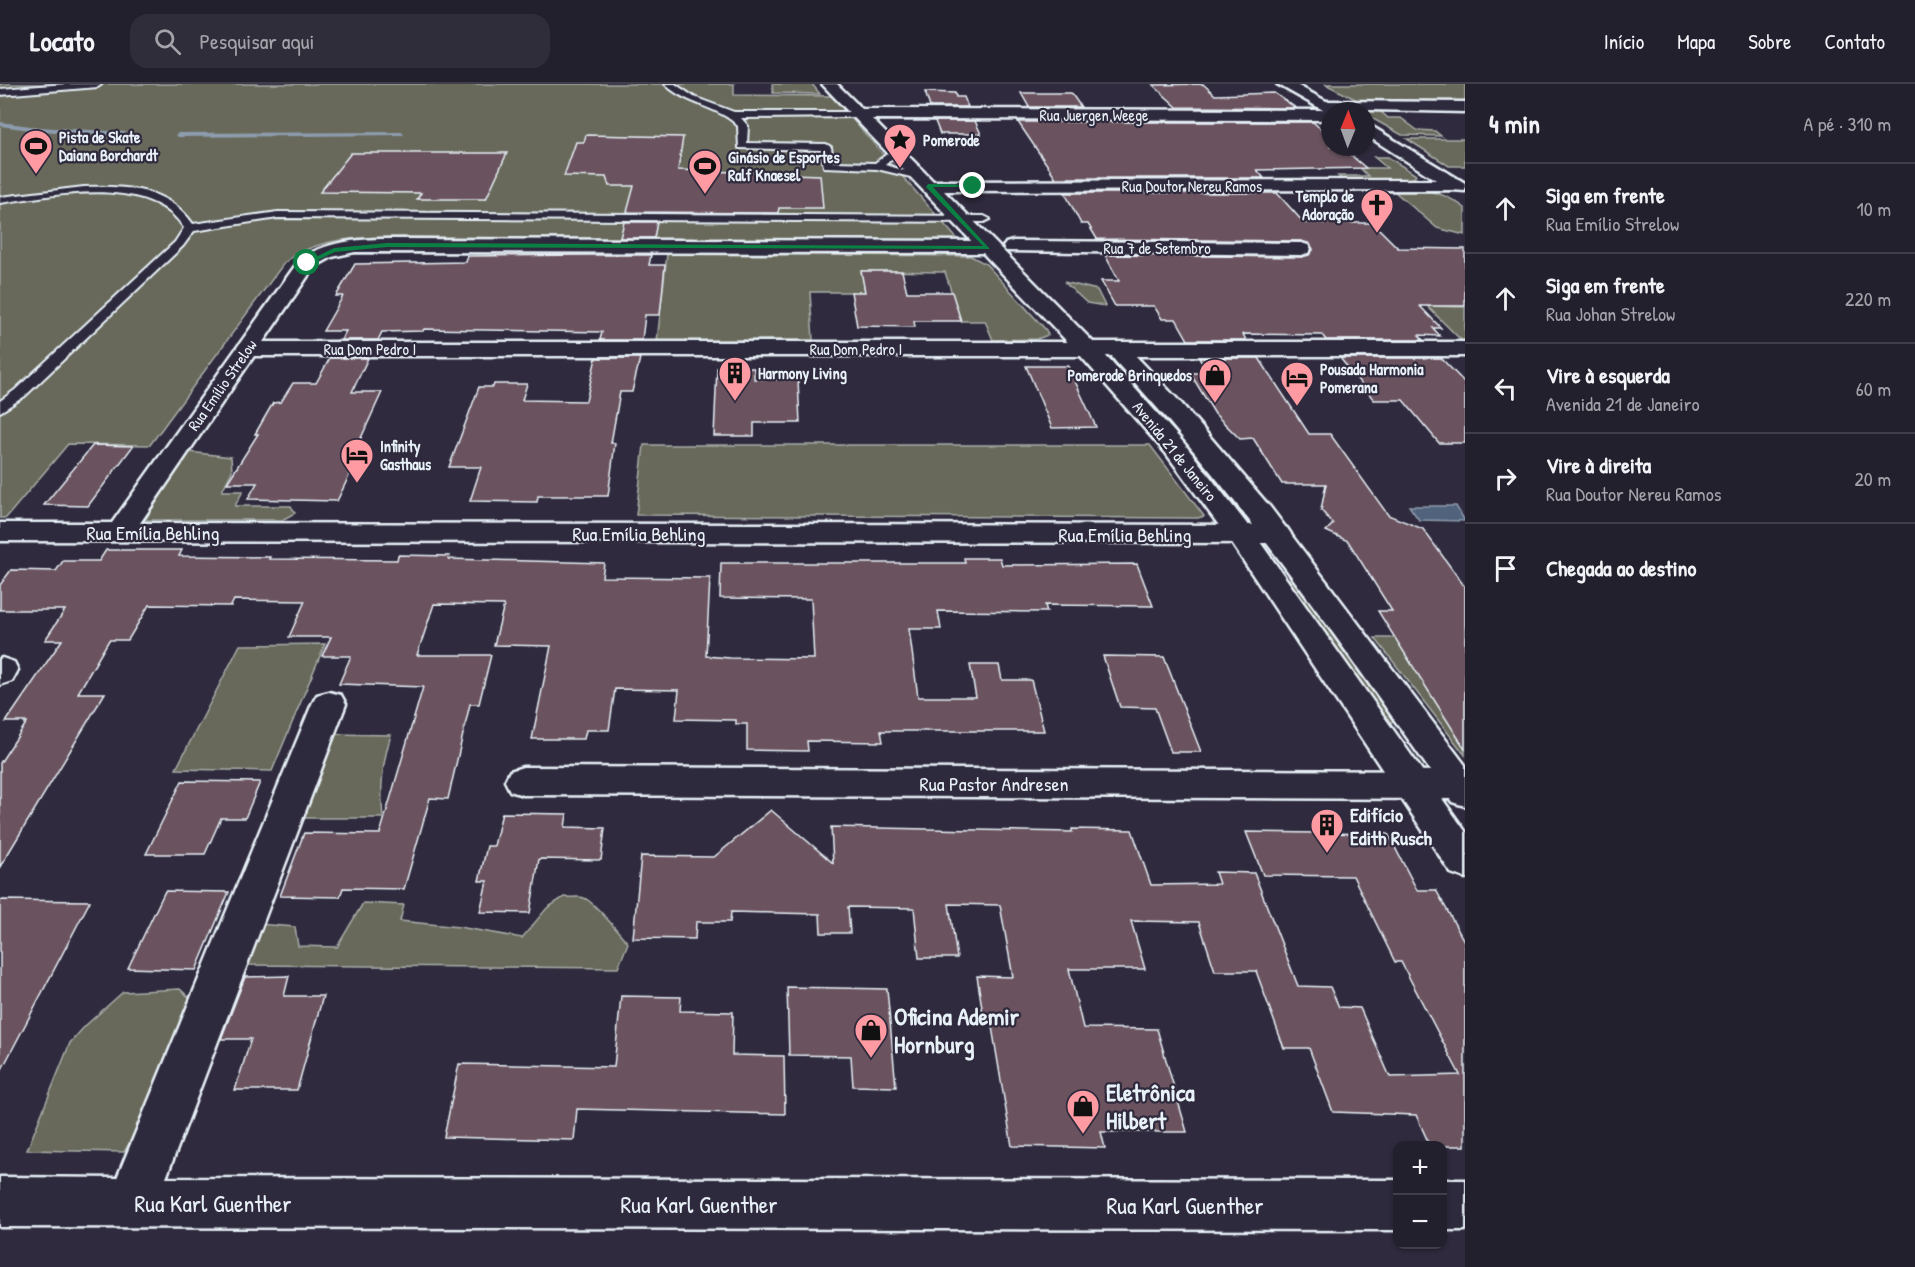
<!DOCTYPE html>
<html lang="pt">
<meta charset="utf-8">
<style>
body{margin:0;font-family:"Patrick Hand",sans-serif;background:#2f2d3a;color:#f1f3f6}
.controls{position:absolute;right:18px;bottom:18px;display:grid;overflow:hidden;border-radius:12px;box-shadow:0 2px 4px #0004}
.controls button{width:54px;height:54px;display:grid;place-items:center;padding:0;border:0;border-bottom:2px solid #403e4a;background:#23202e;color:#f1f3f6;font:30px sans-serif}
.compass{position:absolute;left:1321px;top:18px;width:54px;height:54px;border-radius:50%;background:#23202e;box-shadow:0 2px 4px #0004;rotate:1deg}
.stop{position:absolute;width:18px;height:18px;margin:-14px;border:4px solid #0b8043;border-radius:50%;background:#fff}
.stop.end{background:#0b8043;border-color:#fff;box-shadow:0 2px 6px #0008}
.list{margin:0;padding:0;list-style:none}
h2{display:flex;justify-content:space-between;align-items:center;height:78px;margin:0;padding:0 24px;font-size:26px}
h2 small{font-size:20px;font-weight:400;color:#a3a3aa}
.list li{display:grid;grid-template-columns:39px 1fr auto;gap:18px;align-items:center;box-sizing:border-box;height:90px;padding:0 24px;border-top:2px solid #403e4a}
.list b{display:block;font-size:22px;white-space:nowrap}
.list p{margin:0;font-size:20px;white-space:nowrap;color:#a3a3aa}
.list em{font-size:20px;font-style:normal;color:#a3a3aa}
.icon{flex:none;width:33px;height:33px;fill:none;stroke:currentColor;stroke-width:2;stroke-linecap:round;stroke-linejoin:round}
.map{position:relative;flex:none;width:1465px;height:1183px;overflow:hidden}
header{display:flex;align-items:center;gap:36px;box-sizing:border-box;height:84px;padding:0 30px;background:#23202e;border-bottom:2px solid #403e4a}
header strong{font-size:28px}
nav{display:flex;gap:33px;margin-inline-start:auto;font-size:21px}
.search{width:420px;height:54px;background:#2f2d3a;display:flex;align-items:center;gap:15px;box-sizing:border-box;padding:0 21px;border-radius:18px;color:#a3a3aa;font-size:22px}
main{display:flex}
aside{flex:1;background:#23202e}
.map>svg:first-child{display:block}
</style>
<header>
<strong>Locato</strong>
<div class="search"><svg class="icon" aria-label="search" viewBox="0 0 24 24"><circle cx="10" cy="10" r="6"/><path d="M15 15l6 6"/></svg>Pesquisar aqui</div>
<nav><a>Início</a><a>Mapa</a><a>Sobre</a><a>Contato</a></nav>
</header>
<main>
<div class="map">
<svg width="1465" height="1183" viewBox="0 0 1465 1183">
<rect width="100%" height="100%" fill="#2f2a3d"/>
<filter id="ink" filterUnits="userSpaceOnUse"><feTurbulence type="fractalNoise" baseFrequency=".0167" numOctaves="2"/><feDisplacementMap in="SourceGraphic" scale="12" xChannelSelector="R" yChannelSelector="G"/><feConvolveMatrix kernelMatrix="1 2 1 2 8 2 1 2 1" color-interpolation-filters="sRGB"/></filter>
<g filter="url(#ink)">
<g fill="#67695a" stroke="#a8ada9" stroke-width="1.5">
<path d="M0,0H734V11L832,12L959,157L413,153C370,153 319,151 284,179L150,361L68,360L6,434H0Z"/>
<polygon points="772,0 812,0 820,10 773,9"/>
<polygon points="1325,0 1465,0 1465,19 1361,18"/>
<polygon points="1366,27 1380,27 1388,34 1401,34 1417,46 1435,47 1441,52 1402,51 1366,31"/>
<polygon points="1407,55 1465,55 1465,82 1449,82"/>
<polygon points="1374,73 1388,73 1416,91 1414,94 1398,96 1343,96 1338,92 1368,92 1360,84 1387,84"/>
<path d="M1394,107C1426,107 1438,104 1465,124V151L1437,144Z"/>
<polygon points="667,170 971,172 986,180 1046,246 1048,251 1037,255 993,256 985,237 961,237 945,188 862,187 865,208 810,208 813,256 657,257"/>
<polygon points="1064,198 1097,206 1105,222 1087,219"/>
<polygon points="1427,222 1465,223 1465,258 1463,258"/>
<polygon points="1132,293 1238,417 1229,417 1188,361 1125,294"/>
<polygon points="644,361 1150,361 1204,432 1198,434 636,431"/>
<polygon points="189,368 231,373 232,387 222,407 243,407 235,422 291,422 295,429 282,436 145,436"/>
<polygon points="1287,495 1298,495 1400,637 1388,638"/>
<polygon points="1375,554 1458,554 1465,564 1465,671"/>
<polygon points="325,560 272,687 176,685 240,561"/>
<path d="M331,650L391,651C382,680 380,704 383,734H299Z"/>
<path d="M564,813C570,814 579,812 584,814C593,816 619,849 628,859L618,884L245,881L258,840L295,843L298,862L337,863L363,819L404,821L400,837L459,843L522,854L547,824Z"/>
<polygon points="180,905 192,916 143,1035 124,1068 27,1066 70,959 85,942 123,908"/>
</g>
<polygon fill="#51637c" stroke="#8d9cae" stroke-width="1.5" points="1409,422 1456,422 1465,437 1419,436"/>
<g fill="none" stroke-linecap="round" stroke-linejoin="round">
<g fill="#8d9cae" fill-rule="evenodd">
<polygon points="0,38 38,43 125,48 128,50 125,52 38,47 0,42"/>
<polygon points="402,48 404,51 178,53 175,51 178,49"/>
</g>
</g>
<g fill="#6b535e" stroke="#e8f1f8" stroke-width="1.5">
<polygon points="1203,0 1215,11 1274,9 1296,24 1177,23 1153,1"/>
<polygon points="925,8 955,9 956,13 964,13 968,23 930,23"/>
<polygon points="1021,9 1071,9 1081,23 1029,23"/>
<polygon points="935,37 975,37 981,50 940,50"/>
<polygon points="1018,38 1313,38 1330,53 1330,63 1341,63 1366,84 1257,86 1264,94 1056,94"/>
<polygon points="586,51 683,53 678,86 820,91 823,124 779,124 778,129 627,128 634,102 609,102 606,93 564,92 576,58 584,58"/>
<polygon points="351,69 507,69 486,115 417,115 421,109 320,108"/>
<polygon points="1065,109 1277,109 1304,139 1373,139 1398,164 1465,165 1465,222 1420,222 1441,244 1433,244 1440,252 1419,251 1423,256 1326,256 1322,251 1243,250 1246,256 1188,256 1176,235 1162,235 1154,222 1115,222 1101,197 1119,197 1105,171 1301,173 1309,171 1313,166 1310,160 1301,157 1097,155 1088,140 1081,140"/>
<polygon points="624,138 657,138 654,154 620,154"/>
<polygon points="592,171 651,171 649,181 665,181 660,231 645,231 642,256 600,256 602,248 424,245 423,247 382,248 378,256 341,256 346,247 323,247 343,212 336,212 355,180 466,178 468,172"/>
<polygon points="861,187 902,187 907,208 952,208 961,237 914,237 915,243 857,242 851,208 865,208"/>
<polygon points="330,274 368,274 352,308 382,308 356,365 362,365 337,417 248,415 257,399 227,399 258,350 255,350 273,319 281,318 293,299 316,299"/>
<polygon points="596,274 640,274 632,308 620,308 611,359 615,359 608,412 538,412 537,418 470,417 481,383 449,383 479,303 493,303 494,300 527,300 522,316 586,317"/>
<polygon points="1199,274 1259,274 1309,350 1330,350 1388,431 1423,445 1465,503 1465,665 1378,527 1392,527 1348,457 1326,447 1333,440 1321,426 1326,400 1282,400 1253,354 1240,355 1215,330 1190,289 1208,289"/>
<polygon points="1340,274 1441,274 1465,299 1465,359 1439,359 1403,316 1374,316"/>
<polygon points="1026,282 1068,282 1096,343 1052,344"/>
<polygon points="717,284 754,284 754,295 798,296 800,339 754,339 754,352 714,352"/>
<polygon points="93,361 133,362 88,422 44,421"/>
<polygon points="106,466 182,466 179,472 270,473 269,475 397,476 398,471 449,472 448,475 604,479 602,493 710,494 706,572 730,574 814,575 811,515 720,514 721,479 965,479 964,474 1000,474 1002,481 1137,480 1153,522 1045,521 1047,528 938,527 941,545 909,545 918,613 976,613 970,581 999,581 1002,596 1031,596 1044,647 881,647 883,658 807,657 808,667 747,666 747,640 736,640 736,636 676,635 679,606 615,605 609,646 586,646 584,655 532,655 551,562 494,561 504,521 434,520 417,571 491,571 479,620 470,620 448,715 430,714 404,805 343,804 340,813 280,812 304,749 380,750 423,603 339,600 351,572 322,572 331,553 289,553 305,517 234,516 231,522 149,521 128,556 109,556 78,609 105,609 0,783 0,679 27,638 6,638 62,556 45,556 65,526 0,526 0,501 11,486 56,487 63,477 99,477"/>
<polygon points="1103,572 1164,573 1201,668 1171,668 1155,624 1120,623"/>
<polygon points="182,697 260,698 245,734 221,734 205,770 146,770"/>
<polygon points="771,726 833,779 831,743 1072,748 1072,745 1132,746 1151,801 1219,800 1215,788 1254,789 1298,902 1330,903 1339,923 1360,924 1390,993 1460,991 1401,878 1395,878 1353,792 1263,791 1246,748 1388,750 1417,806 1436,806 1465,859 1465,1062 1430,1062 1416,1031 1333,1028 1309,964 1284,964 1256,887 1215,887 1199,838 1131,837 1145,885 1069,885 1083,944 1157,945 1187,1048 1101,1048 1105,1064 1012,1062 990,931 983,930 977,892 1013,893 1000,821 949,820 957,874 919,874 914,824 848,823 850,849 821,849 820,830 731,828 730,838 696,838 695,855 633,854 641,772 714,773"/>
<polygon points="502,729 567,730 565,743 605,744 601,776 539,775 530,829 480,828 487,797 479,797 487,762 494,762"/>
<polygon points="165,807 229,808 196,886 128,884"/>
<polygon points="0,816 90,817 0,989"/>
<polygon points="289,892 284,912 323,912 297,1006 235,1006 251,955 221,955 245,893"/>
<polygon points="787,903 887,905 896,1003 853,1002 851,972 789,971"/>
<polygon points="621,912 681,913 680,927 733,928 732,971 784,972 785,1030 577,1025 574,1056 444,1053 459,980 614,983"/>
</g>
<g fill="none" stroke-linecap="round" stroke-linejoin="round">
<g stroke="#e8f1f8" stroke-width="4">
<g id="lane">
<polygon points="66,0 102,0 98,3 0,11 0,5"/>
<path d="M665,0H675L694,13L734,28H862L864,30L859,33L741,34L748,42L747,59L826,60L831,63L833,78L875,79L895,64L900,67L885,81L924,92L919,95L877,85L824,83L821,66L739,64L738,42C719,22 686,21 665,0Z"/>
<path d="M84,103C125,102 167,103 193,140L278,128L984,132L990,135L984,138L278,134L194,147L183,162L25,312L0,328V317L15,306L175,158L184,144C150,90 54,111 0,119V113Z"/>
</g>
</g>
<g stroke="#e8f1f8" stroke-width="5">
<g id="street">
<polygon points="1327,17 1465,18 1465,28 1322,25 1319,22"/>
<path d="M387,155L988,157L995,159L998,163L995,167L988,169L355,168L332,173L314,183L263,258H1465V272H254L140,439L1277,441L1287,444L1291,450L1287,456L1277,459L0,457V439H112L300,175C326,158 356,155 387,155Z"/>
<polygon points="1013,157 1301,159 1308,161 1311,165 1308,169 1301,171 1006,167 1003,163 1006,159"/>
<polygon points="2,574 14,578 18,586 12,597 0,601 0,575"/>
<polygon points="329,608 341,611 346,620 166,1094 1398,1096 1398,1146 0,1143 0,1093 117,1094 312,620 317,611"/>
<polygon points="523,683 1465,687 1465,715 523,711 510,707 505,697 510,687"/>
<rect x="1442" y="1096" width="23" height="50"/>
</g>
</g>
<g stroke="#e8f1f8" stroke-width="5">
<g id="secondary">
<polygon points="822,0 837,0 862,25 1323,26 1277,0 1295,0 1344,27 1330,27 1330,36 872,35 933,97 1436,96 1366,51 1366,39 1465,99 1465,107 1452,106 944,107 1095,260 1183,358 1250,444 1465,747 1465,794 1451,789 1229,455 1165,368 1079,270"/>
<path d="M1124,266L1132,268L1180,318L1270,423L1465,681V722L1452,718C1346,566 1242,414 1116,278L1112,273L1116,268Z"/>
</g>
</g>
<use href="#lane" fill="#2f2a3d" fill-rule="evenodd"/>
<use href="#street" fill="#2f2a3d" fill-rule="evenodd"/>
<use href="#secondary" fill="#2f2a3d" fill-rule="evenodd"/>
</g>
</g>
<polygon fill="#0b8043" points="928,100 975,101 973,103 933,103 990,165 387,163 335,168 309,180 304,179 334,164 387,159 983,162 926,103"/>
<defs>
<g id="sight-pin" transform="scale(1.725)"><path d="M0 17L-7.5 6A9.5 9.5 0 1 1 7.5 6Z" fill="#ff9aa2" stroke="#2f2a3d"/><path d="M0-6L1.8-2.2L6-1.7L2.9 1.2L3.7 5.4L0 3.3L-3.7 5.4L-2.9 1.2L-6-1.7L-1.8-2.2Z" fill="#111"/></g>
<g id="stadium-pin" transform="scale(1.725)"><path d="M0 17L-7.5 6A9.5 9.5 0 1 1 7.5 6Z" fill="#ff9aa2" stroke="#2f2a3d"/><path d="M0-5a6.5 5 0 1 0 0 10a6.5 5 0 1 0 0-10ZM-3.5-1.8h7v3.6h-7Z" fill="#111"/></g>
<g id="church-pin" transform="scale(1.725)"><path d="M0 17L-7.5 6A9.5 9.5 0 1 1 7.5 6Z" fill="#ff9aa2" stroke="#2f2a3d"/><path d="M-1.2-6h2.4v3.5h3.3v2.4h-3.3V6h-2.4V-.1h-3.3v-2.4h3.3Z" fill="#111"/></g>
<g id="building-pin" transform="scale(1.725)"><path d="M0 17L-7.5 6A9.5 9.5 0 1 1 7.5 6Z" fill="#ff9aa2" stroke="#2f2a3d"/><path d="M-4-6H4V6H1V3H-1V6H-4ZM-2.5-4.3h1.7v1.8h-1.7ZM.8-4.3h1.7v1.8H.8ZM-2.5-1h1.7V.8h-1.7ZM.8-1h1.7V.8H.8Z" fill="#111"/></g>
<g id="shop-pin" transform="scale(1.725)"><path d="M0 17L-7.5 6A9.5 9.5 0 1 1 7.5 6Z" fill="#ff9aa2" stroke="#2f2a3d"/><path d="M-5-2.5h2.3a2.7 3.5 0 0 1 5.4 0H5L5.5 6h-11ZM-1.5-2.5h3a1.5 2.3 0 0 0-3 0Z" fill="#111"/></g>
<g id="hotel-pin" transform="scale(1.725)"><path d="M0 17L-7.5 6A9.5 9.5 0 1 1 7.5 6Z" fill="#ff9aa2" stroke="#2f2a3d"/><path d="M-6-4.5h1.5V1H6V5H4.5V3h-9V5H-6ZM-4 0a1.8 1.8 0 1 1 3.6 0ZM.5 0V-2.5h3Q6-2.5 6 0Z" fill="#111"/></g>
</defs>
<g fill-rule="evenodd">
<use href="#sight-pin" x="900" y="56"/>
<use href="#stadium-pin" x="36" y="62"/>
<use href="#stadium-pin" x="705" y="82"/>
<use href="#church-pin" x="1377" y="121"/>
<use href="#building-pin" x="735" y="289"/>
<use href="#shop-pin" x="1215" y="291"/>
<use href="#hotel-pin" x="1297" y="294"/>
<use href="#hotel-pin" x="357" y="371"/>
<use href="#building-pin" x="1327" y="741"/>
<use href="#shop-pin" x="871" y="946"/>
<use href="#shop-pin" x="1083" y="1022"/>
</g>
<g text-anchor="middle" dominant-baseline="central" stroke-width="4.5" stroke-linejoin="round" paint-order="stroke">
<g font-size="16" fill="#e8f1f8" stroke="#2f2a3d">
<text x="1094" y="31">Rua Juergen Weege</text>
<text x="1192" y="102">Rua Doutor Nereu Ramos</text>
<text x="1157" y="164">Rua 7 de Setembro</text>
<text x="370" y="265">Rua Dom Pedro I</text>
<text x="856" y="265">Rua Dom Pedro I</text>
<text transform="translate(222 301) rotate(-55)">Rua Emílio Strelow</text>
<text transform="translate(1175 367) rotate(51)">Avenida 21 de Janeiro</text>
</g>
<g font-size="16" font-weight="bold" fill="#e8f1f8" stroke="#2f2a3d" text-anchor="start">
<text x="59" y="53">Pista de Skate<tspan x="59" dy="18">Daiana Borchardt</tspan></text>
<text x="923" y="56">Pomerode</text>
<text x="728" y="73">Ginásio de Esportes<tspan x="728" dy="18">Ralf Knaesel</tspan></text>
<text x="1354" y="112" text-anchor="end">Templo de<tspan x="1354" dy="18">Adoração</tspan></text>
<text x="1320" y="285">Pousada Harmonia<tspan x="1320" dy="18">Pomerana</tspan></text>
<text x="758" y="289">Harmony Living</text>
<text x="1192" y="291" text-anchor="end">Pomerode Brinquedos</text>
<text x="380" y="362">Infinity<tspan x="380" dy="18">Gasthaus</tspan></text>
</g>
<g font-size="20" fill="#e8f1f8" stroke="#2f2a3d">
<text x="153" y="448">Rua Emília Behling</text>
<text x="639" y="449">Rua Emília Behling</text>
<text x="1125" y="450">Rua Emília Behling</text>
<text x="994" y="699">Rua Pastor Andresen</text>
</g>
<g font-size="20" font-weight="bold" fill="#e8f1f8" stroke="#2f2a3d" text-anchor="start">
<text x="1350" y="730">Edifício<tspan x="1350" dy="23">Edith Rusch</tspan></text>
</g>
<g font-size="24" font-weight="bold" fill="#e8f1f8" stroke="#2f2a3d" text-anchor="start">
<text x="894" y="932">Oficina Ademir<tspan x="894" dy="28">Hornburg</tspan></text>
<text x="1106" y="1008">Eletrônica<tspan x="1106" dy="28">Hilbert</tspan></text>
</g>
<g font-size="24" fill="#e8f1f8" stroke="#2f2a3d">
<text x="213" y="1119">Rua Karl Guenther</text>
<text x="699" y="1120">Rua Karl Guenther</text>
<text x="1185" y="1121">Rua Karl Guenther</text>
</g>
</g>
</svg>
<div class="controls">
<button>+</button>
<button>−</button>
</div>
<svg class="compass" viewBox="-18 -18 36 36"><path d="M0-13l5 13h-10z" fill="#e53935"/><path d="M0 13l5-13h-10z" fill="#a3a3aa"/></svg>
<div class="stop" style="left:307px;top:179px"></div>
<div class="stop end" style="left:973px;top:102px"></div>
</div>
<aside>
<h2>4 min<small>A pé · 310 m</small></h2>
<ul class="list">
<li><svg class="icon" aria-label="ahead" viewBox="0 0 24 24"><path d="M12 20V5M6 11l6-6 6 6"/></svg><div><b>Siga em frente</b><p>Rua Emílio Strelow</p></div><em>10 m</em></li>
<li><svg class="icon" aria-label="ahead" viewBox="0 0 24 24"><path d="M12 20V5M6 11l6-6 6 6"/></svg><div><b>Siga em frente</b><p>Rua Johan Strelow</p></div><em>220 m</em></li>
<li><svg class="icon" aria-label="left" viewBox="0 0 24 24"><path d="M17 20v-9H6M10 6l-5 5 5 5"/></svg><div><b>Vire à esquerda</b><p>Avenida 21 de Janeiro</p></div><em>60 m</em></li>
<li><svg class="icon" aria-label="right" viewBox="0 0 24 24"><path d="M7 20v-9h11M14 6l5 5-5 5"/></svg><div><b>Vire à direita</b><p>Rua Doutor Nereu Ramos</p></div><em>20 m</em></li>
<li><svg class="icon" aria-label="arrive" viewBox="0 0 24 24"><path d="M6 21V4h12l-3 4 3 4H6"/></svg><div><b>Chegada ao destino</b></div></li>
</ul>
</aside>
</main>
